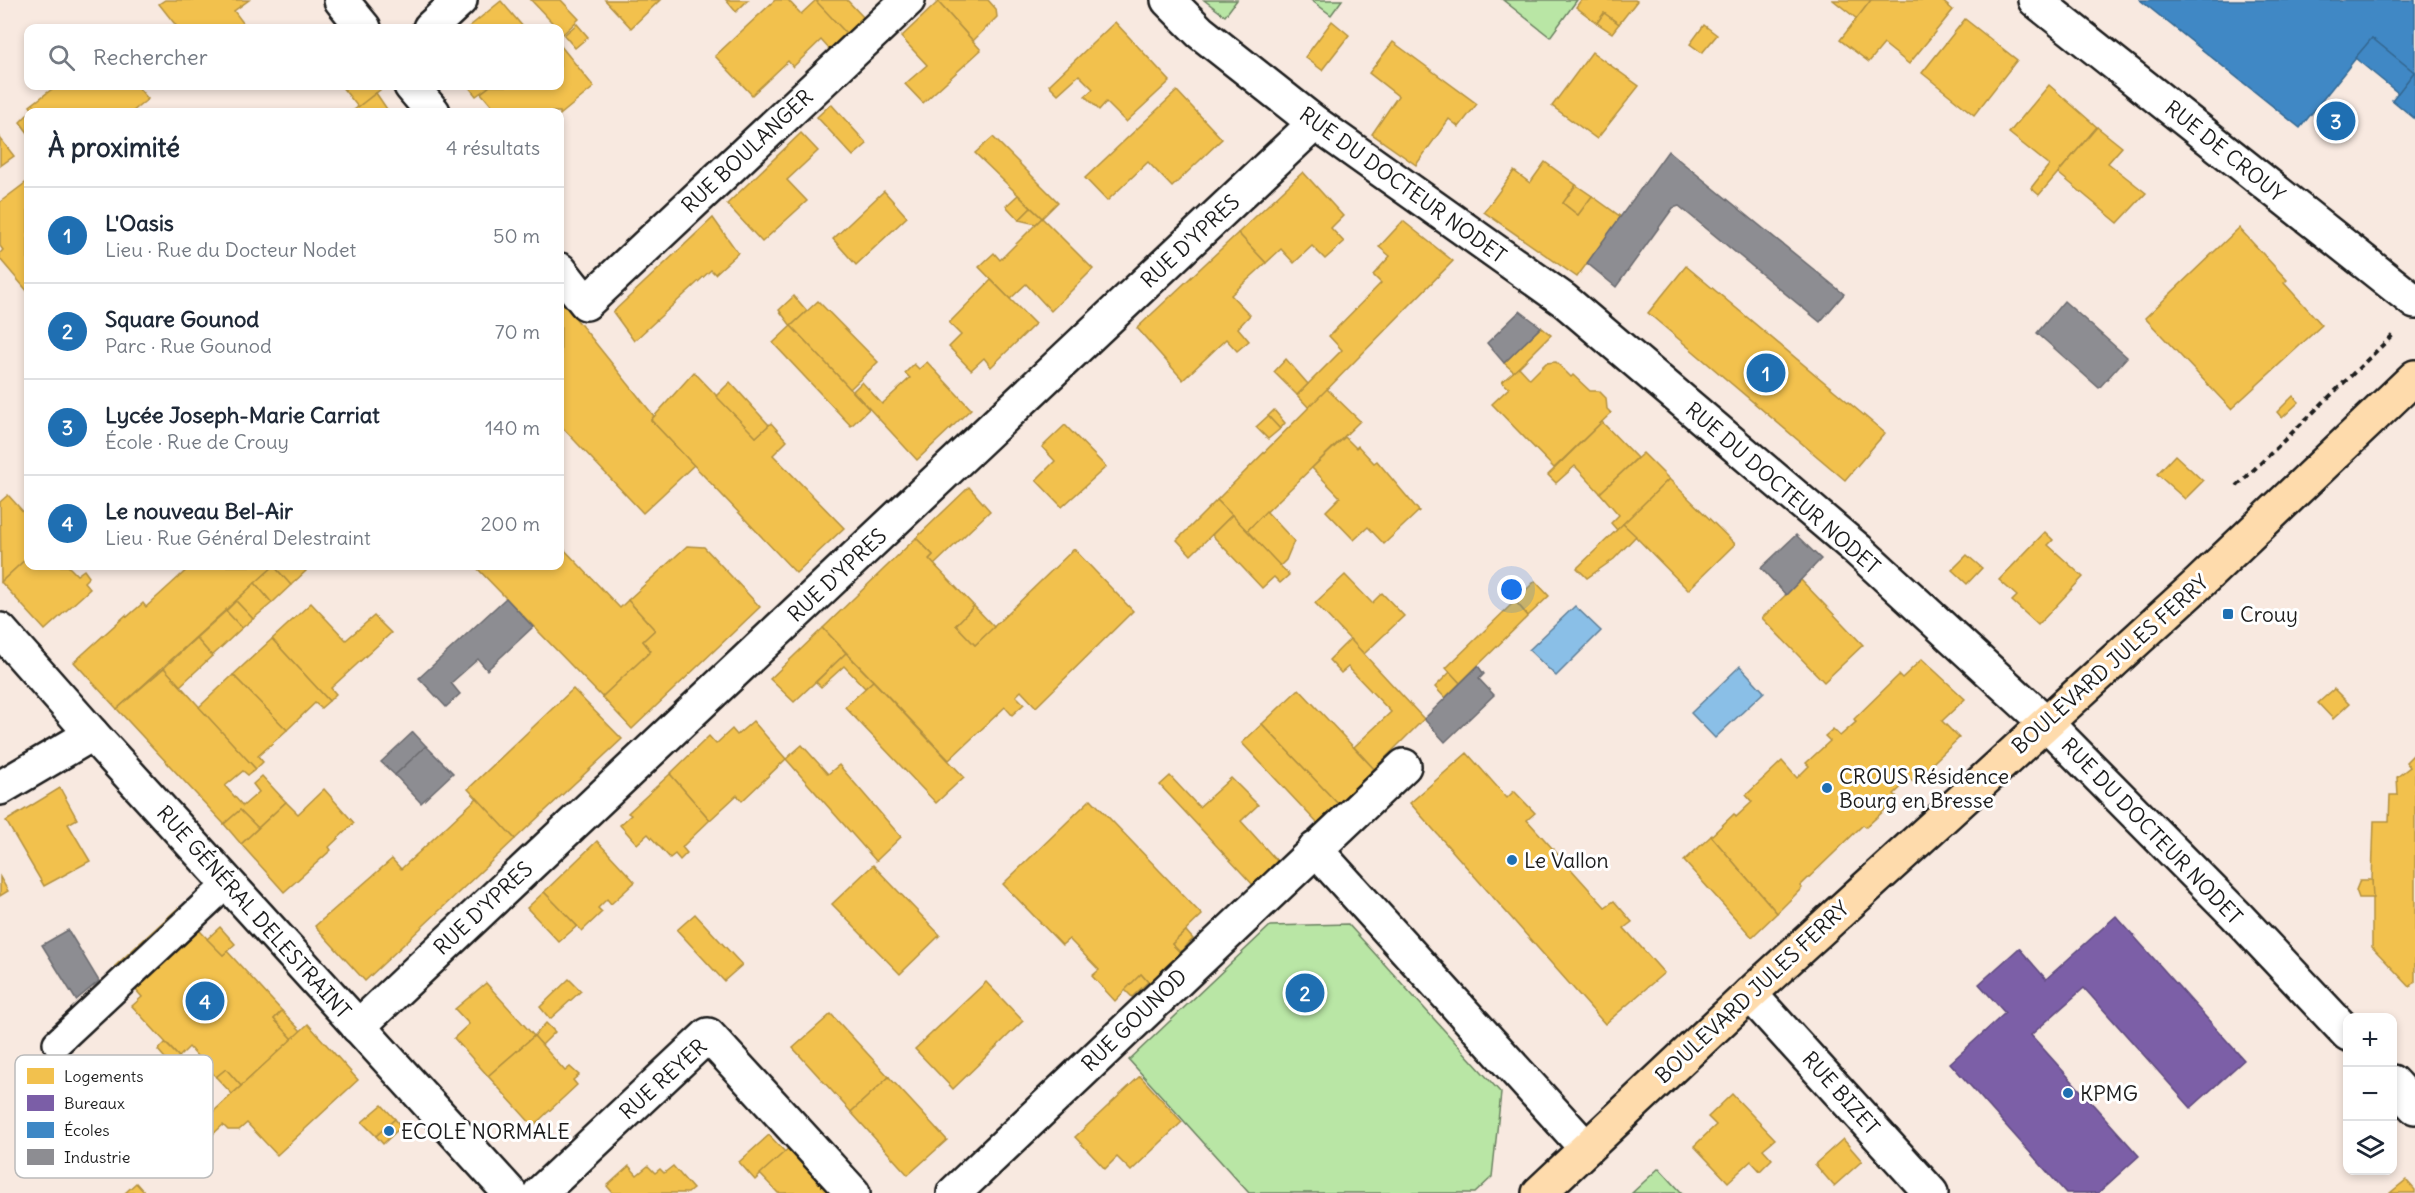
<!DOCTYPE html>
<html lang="fr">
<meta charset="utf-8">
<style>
body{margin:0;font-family:Delius,sans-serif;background:#f2f2f3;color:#1f2937}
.controls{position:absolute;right:18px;bottom:18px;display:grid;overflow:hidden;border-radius:12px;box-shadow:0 3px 9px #0003}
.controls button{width:54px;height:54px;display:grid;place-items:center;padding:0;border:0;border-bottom:2px solid #e0e1e3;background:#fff;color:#1f2937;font:30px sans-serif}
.you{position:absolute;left:1512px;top:590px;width:21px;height:21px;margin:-15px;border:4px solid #fff;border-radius:50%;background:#1a73e8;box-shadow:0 0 0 9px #1a73e833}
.badge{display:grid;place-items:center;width:39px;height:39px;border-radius:50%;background:#1f6fb2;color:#fff;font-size:20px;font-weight:700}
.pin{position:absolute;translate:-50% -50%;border:3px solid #fff;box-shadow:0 2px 6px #0006}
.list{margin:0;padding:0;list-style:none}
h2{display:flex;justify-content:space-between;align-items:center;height:78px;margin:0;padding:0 24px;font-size:26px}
h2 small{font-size:20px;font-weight:400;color:#747a83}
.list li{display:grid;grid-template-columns:39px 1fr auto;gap:18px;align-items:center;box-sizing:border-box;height:96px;padding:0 24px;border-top:2px solid #e0e1e3}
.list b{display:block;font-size:22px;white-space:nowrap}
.list p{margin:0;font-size:20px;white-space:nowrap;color:#747a83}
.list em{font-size:20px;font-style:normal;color:#747a83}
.icon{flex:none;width:33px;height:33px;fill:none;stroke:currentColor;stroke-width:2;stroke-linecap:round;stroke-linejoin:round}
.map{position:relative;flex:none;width:2415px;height:1193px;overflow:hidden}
.search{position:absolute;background:#fff;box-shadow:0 3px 9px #0003;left:24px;top:24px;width:540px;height:66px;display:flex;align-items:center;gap:15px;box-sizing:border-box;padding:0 21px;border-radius:12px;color:#747a83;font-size:22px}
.panel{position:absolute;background:#fff;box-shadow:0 3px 9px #0003;left:24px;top:108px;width:540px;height:462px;border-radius:12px}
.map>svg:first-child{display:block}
</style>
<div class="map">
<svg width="2415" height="1193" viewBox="0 0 2415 1193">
<rect width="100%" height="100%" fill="#f8e9e0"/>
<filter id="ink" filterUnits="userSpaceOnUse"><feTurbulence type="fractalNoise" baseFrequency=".0167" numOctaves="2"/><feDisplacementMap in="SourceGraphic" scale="12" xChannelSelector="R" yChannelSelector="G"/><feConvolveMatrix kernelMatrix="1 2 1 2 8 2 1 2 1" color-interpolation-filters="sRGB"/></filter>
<g filter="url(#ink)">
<g fill="#b9e6a5" stroke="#6a8160" stroke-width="1.5">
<polygon points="1204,0 1237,0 1225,16"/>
<polygon points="1311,0 1342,0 1331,15"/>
<polygon points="1503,0 1577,0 1550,37"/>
<polygon points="1348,924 1501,1093 1492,1177 1475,1193 1249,1193 1129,1060 1270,926"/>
<polygon points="1659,1168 1682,1193 1632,1193"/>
</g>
<g fill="#8abfe7" stroke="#5e7e96" stroke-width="1.5">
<polygon points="1575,606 1601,631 1556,676 1529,650"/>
<polygon points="1740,666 1764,692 1715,738 1691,713"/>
</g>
<g fill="#f2c14e" stroke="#b2903f" stroke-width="1.5">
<polygon points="165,0 249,0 234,11 244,24 238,28 178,28 159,4"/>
<polygon points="531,0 561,0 579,19 563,34"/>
<polygon points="605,0 660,0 631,28"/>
<polygon points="726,0 748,0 736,12"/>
<polygon points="775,0 788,0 801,14 816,0 847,34 830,50 821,40 793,67 788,61 752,95 715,56"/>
<polygon points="819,0 847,0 864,18 847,34 817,2"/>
<polygon points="940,0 988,0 996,9 997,17 973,41 938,2"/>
<polygon points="1581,0 1635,0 1637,1 1619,24 1604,13 1597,23 1576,7"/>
<polygon points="1833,0 1871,0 1857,19"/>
<polygon points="1871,0 1941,0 1953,10 1909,64 1884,44 1869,62 1840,40"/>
<polygon points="501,1 524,28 467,28 470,26"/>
<polygon points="938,2 981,50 923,103 905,84 927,65 901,37"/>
<polygon points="1604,13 1619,24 1612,33 1597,23"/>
<polygon points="1965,19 2017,60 1974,115 1922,73"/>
<polygon points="1332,21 1349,35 1322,70 1305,57"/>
<polygon points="1115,22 1170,81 1126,122 1106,102 1099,110 1085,96 1093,89 1079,75 1058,94 1049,85"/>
<polygon points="577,24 588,37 575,48 564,35"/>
<polygon points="1704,25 1717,35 1702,53 1690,44"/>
<polygon points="1393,42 1477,104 1459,127 1449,119 1416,165 1372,134 1398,96 1369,73"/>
<polygon points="560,45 594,87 560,115 560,112 497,112 481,93 490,86 560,86"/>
<polygon points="1592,52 1639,86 1597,139 1552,106"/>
<polygon points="2049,85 2097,127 2039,195 2031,188 2049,165 2009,133"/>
<polygon points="56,86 137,86 148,99 132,112 34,112 30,106"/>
<polygon points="341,86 385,86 358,107"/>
<polygon points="468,86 490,86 476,96"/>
<polygon points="1177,91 1222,139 1172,187 1148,162 1107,201 1085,178"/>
<polygon points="376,93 389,112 351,112 358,107"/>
<polygon points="831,104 867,144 853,156 817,117"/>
<polygon points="28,114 28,133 20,122"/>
<polygon points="2097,127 2122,147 2108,163 2146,193 2118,223 2058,173"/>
<polygon points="801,133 818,151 787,180 807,201 762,242 727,204"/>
<polygon points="993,137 1058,202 1042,218 975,153"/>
<polygon points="0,138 14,156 0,166"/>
<polygon points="1545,162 1576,185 1563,203 1578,215 1592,196 1621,217 1577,277 1484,212 1514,171 1530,183"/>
<polygon points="1303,172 1343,216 1331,228 1344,242 1325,259 1312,246 1294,263 1281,249 1266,263 1238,233"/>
<polygon points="28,181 28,292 0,259 0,253 3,250 0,246 0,202"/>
<polygon points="1576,185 1592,196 1578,215 1563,203"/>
<polygon points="884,191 907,217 856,265 833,239"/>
<polygon points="1018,195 1031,208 1019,220 1006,206"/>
<polygon points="1031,208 1042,218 1036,224 1019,220"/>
<polygon points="713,218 738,253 715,274 711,270 634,341 613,312"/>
<polygon points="1042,218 1093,269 1051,311 1026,284 1010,299 979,267 994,253 1000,260"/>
<polygon points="1403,221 1453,261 1309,408 1297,395 1342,350 1329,336 1381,283 1373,275 1390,256 1379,247"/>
<polygon points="2239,228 2287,280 2284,283 2322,325 2231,409 2145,318"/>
<polygon points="1238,233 1266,263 1231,295 1250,315 1238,328 1249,341 1237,351 1226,339 1183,380 1137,328"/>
<polygon points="1686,266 1885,433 1845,480 1648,313"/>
<polygon points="991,280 1035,324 991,367 984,358 971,370 949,347 961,335 949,323"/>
<polygon points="794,296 807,311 791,326 779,310"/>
<polygon points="561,300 654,416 651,420 694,465 643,513 560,425"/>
<polygon points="818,301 878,362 850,389 791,326"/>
<polygon points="791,326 869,409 851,426 773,343"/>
<polygon points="1541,327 1551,335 1514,372 1504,363"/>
<polygon points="1286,359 1308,384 1297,395 1274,372"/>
<polygon points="927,362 971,409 917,460 853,391 862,382 882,404 910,378 905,373 914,364 919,369"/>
<polygon points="1556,362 1571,377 1573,375 1590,391 1599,391 1606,398 1607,409 1611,413 1554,468 1492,404 1509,388 1502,382 1519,367 1530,379 1546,363"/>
<polygon points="694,372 756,437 771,423 787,441 773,455 844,528 796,573 651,420"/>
<polygon points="730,382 769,425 756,437 716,396"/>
<polygon points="1327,389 1360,421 1247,531 1217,500"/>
<polygon points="2293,396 2299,402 2282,418 2277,412"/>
<polygon points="1274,410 1285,423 1280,429 1268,416"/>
<polygon points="1268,416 1280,429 1268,439 1256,427"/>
<polygon points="1602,422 1637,458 1600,493 1575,466 1556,483 1548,475"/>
<polygon points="1065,425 1106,467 1062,507 1036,480 1055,461 1042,447"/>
<polygon points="1345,437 1356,448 1358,446 1374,463 1377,461 1419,511 1384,544 1368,527 1354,540 1326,511 1340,497 1312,468"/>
<polygon points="1643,453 1669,479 1617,530 1611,523 1619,515 1600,493"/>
<polygon points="2175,455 2203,481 2185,499 2157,474"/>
<polygon points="1669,479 1735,544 1688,590 1623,524"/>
<polygon points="969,487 990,511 934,565 929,559 933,555 916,538"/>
<polygon points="8,495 28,517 28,557 1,582 0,502"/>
<polygon points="1217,500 1232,515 1191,555 1177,540"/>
<polygon points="1266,511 1294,541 1286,560 1280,566 1247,531"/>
<polygon points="1232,515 1289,575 1280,583 1274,577 1262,588 1212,535"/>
<polygon points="1623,524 1636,536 1614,559 1587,578 1577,568"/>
<polygon points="2045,532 2053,540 2048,545 2083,577 2038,625 2012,601 2017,596 1999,580"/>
<polygon points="916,538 933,555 929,559 974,606 956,625 975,645 1074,549 1133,611 1036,707 1021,691 1016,696 1024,704 1012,715 1005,707 949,760 823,628"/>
<polygon points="560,545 620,608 628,600 655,630 643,641 651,651 602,697 475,566 560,566"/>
<polygon points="687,546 704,547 760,607 632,729 602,697 651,651 643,641 655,630 628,600"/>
<polygon points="1967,555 1982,568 1967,584 1952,570"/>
<polygon points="28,557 28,566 68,566 77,575 84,570 89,577 84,582 90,589 45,630 1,582"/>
<polygon points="191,566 274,566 117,709 74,662 126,615 127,617 143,603 146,607"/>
<polygon points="274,566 291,585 272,603 255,583"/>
<polygon points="274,566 301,566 306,571 291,585"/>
<polygon points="1345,575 1372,603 1382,593 1404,616 1364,654 1315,603"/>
<polygon points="1801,580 1863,645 1824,682 1762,618"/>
<polygon points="1535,581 1549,596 1528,616 1515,601"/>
<polygon points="255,583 272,603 253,619 236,601"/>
<polygon points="236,601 253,619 242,628 226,611"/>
<polygon points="1515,601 1528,616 1460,683 1446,668"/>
<polygon points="311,603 346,640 374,616 391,633 331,688 336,694 329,701 272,639"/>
<polygon points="974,606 994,627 975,645 956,625"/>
<polygon points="226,611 242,628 212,656 196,638"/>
<polygon points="823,628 846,653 794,702 770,679"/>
<polygon points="196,638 212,656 180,686 164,668"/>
<polygon points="272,639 329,701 321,708 315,703 287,730 233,675"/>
<polygon points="1350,639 1424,719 1374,769 1354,747 1391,712 1348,667 1341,673 1329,660"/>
<polygon points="846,653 873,681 865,688 844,666 821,687 816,682"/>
<polygon points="1922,659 1965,699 1942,721 1959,738 1913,782 1910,779 1894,794 1898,798 1866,827 1863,825 1800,886 1802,888 1777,913 1711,836 1734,814 1736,817 1752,802 1746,795 1782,761 1797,778 1809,766 1806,763 1830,741 1825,736 1833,729 1840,736 1856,722 1854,719 1899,675 1902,678"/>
<polygon points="164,668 256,769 248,775 243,771 225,786 243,806 259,792 253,784 262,776 286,802 258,828 240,810 224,824 117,709"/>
<polygon points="1450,672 1460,683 1445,698 1435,687"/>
<polygon points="233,675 287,730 258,756 263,762 256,769 199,707"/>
<polygon points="873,681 964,777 936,803 845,707"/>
<polygon points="573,689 622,739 515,839 468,789"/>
<polygon points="1299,689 1374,769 1338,804 1262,724"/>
<polygon points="2334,689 2349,704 2333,719 2318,703"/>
<polygon points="753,721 786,759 742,801 737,795 710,820 670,774 709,736 716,744 732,729 737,735"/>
<polygon points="1262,724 1338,804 1318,824 1242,743"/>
<polygon points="802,745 828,774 839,765 901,837 876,861 786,759"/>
<polygon points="1467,753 1507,798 1514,791 1535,813 1527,820 1605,907 1614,901 1632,922 1624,928 1664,973 1605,1024 1410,803"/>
<polygon points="2415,753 2415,982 2410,987 2372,947 2372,880 2374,821 2389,821 2390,795 2398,795 2397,777 2410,767 2406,762"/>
<polygon points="670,774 710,820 682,847 687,853 680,860 675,854 670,858 648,834 637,844 620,825 631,815 628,813"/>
<polygon points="1170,776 1199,807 1231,778 1258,805 1241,821 1278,862 1254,886 1160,785"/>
<polygon points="60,788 77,819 68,824 90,861 44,886 6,821"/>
<polygon points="324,789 354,823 329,847 331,850 284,892 241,844 286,802 298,814"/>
<polygon points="477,798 515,839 365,981 315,926 392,859 401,869"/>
<polygon points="1091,799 1202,915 1172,944 1183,955 1152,986 1141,974 1115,1001 1092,976 1099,970 1069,939 1062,945 1003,884"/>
<polygon points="240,810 258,828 241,844 224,824"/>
<polygon points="1711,836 1777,913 1752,937 1684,861"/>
<polygon points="597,841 635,882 611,904 607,899 598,908 602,912 582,931 544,892"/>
<polygon points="873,865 940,935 900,974 832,904"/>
<polygon points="0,877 8,891 0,896"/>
<polygon points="2360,880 2372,880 2373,898 2359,898 2356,890"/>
<polygon points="544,892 577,926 559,942 527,908"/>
<polygon points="178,908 223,955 227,951 282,1011 274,1019 293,1039 241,1086 226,1069 216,1077 189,1047 179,1057 132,1006 142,997 115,966"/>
<polygon points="695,914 742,965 724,981 677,930"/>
<polygon points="220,927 235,944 223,955 207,939"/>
<polygon points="1186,931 1193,939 1180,952 1172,944"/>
<polygon points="1141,974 1148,982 1132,997 1125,990"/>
<polygon points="569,979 581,991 550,1019 540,1007"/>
<polygon points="986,982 1023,1021 953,1089 915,1049"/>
<polygon points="486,983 534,1036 488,1076 454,1038 469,1024 455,1009"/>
<polygon points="282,1011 301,1031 293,1039 274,1019"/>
<polygon points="831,1014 889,1077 851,1112 793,1048"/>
<polygon points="546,1023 555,1032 542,1045 534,1036"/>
<polygon points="308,1024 358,1080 277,1155 247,1123 239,1130 228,1130 223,1125 192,1153 190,1151 182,1158 173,1149"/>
<polygon points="534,1036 565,1071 570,1067 579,1075 573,1080 577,1085 533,1126 488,1076"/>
<polygon points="165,1043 179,1057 170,1064 158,1050"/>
<polygon points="226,1069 241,1086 232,1094 216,1077"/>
<polygon points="1140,1076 1182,1122 1131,1171 1117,1157 1105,1169 1075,1137"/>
<polygon points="889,1077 947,1140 908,1175 851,1112"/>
<polygon points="1732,1094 1775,1139 1763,1149 1772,1159 1760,1171 1751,1161 1728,1182 1694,1146 1716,1125 1708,1117"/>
<polygon points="382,1105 395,1119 376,1136 362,1122"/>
<polygon points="395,1119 401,1127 383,1144 376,1136"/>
<polygon points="769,1135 785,1152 755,1180 739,1162"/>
<polygon points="1843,1139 1862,1161 1834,1186 1815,1164"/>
<polygon points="790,1147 832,1193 778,1193 760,1174"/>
<polygon points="629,1166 637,1175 648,1166 655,1173 660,1169 664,1173 673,1166 693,1189 688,1193 613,1193 607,1186"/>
<polygon points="2406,1180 2415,1190 2415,1193 2390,1193"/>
<polygon points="136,1183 145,1193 125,1193"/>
</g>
<polygon fill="#7b5ea7" stroke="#5e4a7d" stroke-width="1.5" points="2116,916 2244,1060 2191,1108 2084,988 2031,1035 2139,1156 2098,1193 2066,1193 1950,1063 2005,1013 1979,984 2019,948 2046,979"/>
<g fill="#3f88c5" stroke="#346892" stroke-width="1.5">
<polygon points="2140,0 2415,0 2415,119 2392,100 2414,72 2372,38 2300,128"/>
<polygon points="2372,38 2414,72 2398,93 2355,58"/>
</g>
<g fill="#8d8d92" stroke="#6b6b6f" stroke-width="1.5">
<polygon points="1668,151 1844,294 1820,322 1679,206 1673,208 1616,287 1587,263"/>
<polygon points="2064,301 2127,357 2099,388 2037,333"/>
<polygon points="1520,311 1541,327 1504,363 1487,343"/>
<polygon points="1796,535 1821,559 1786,595 1761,568"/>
<polygon points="506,598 533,627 487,670 478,659 451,683 460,694 446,707 419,678"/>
<polygon points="1478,666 1484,674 1479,679 1494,695 1445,742 1424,719"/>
<polygon points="413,732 426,746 395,775 381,762"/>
<polygon points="426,746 453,773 421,803 395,775"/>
<polygon points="68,930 99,981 76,1000 42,945"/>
</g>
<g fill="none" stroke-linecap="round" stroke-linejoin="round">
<g stroke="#1c1c1c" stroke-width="32">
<polyline id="lane" points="57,1043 228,883"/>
</g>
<g stroke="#1c1c1c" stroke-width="38">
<g id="street">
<polyline points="341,0 364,28"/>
<polyline points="1168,0 1200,32 1315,123 1564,300 1858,550 2045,722 2236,915 2348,1034"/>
<polyline points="2035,0 2415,302"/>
<polyline points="430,28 460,0"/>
<polyline points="411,86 433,112"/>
<polyline points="560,270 586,303 908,0"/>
<polyline points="0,630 92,734 510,1193"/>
<polyline points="0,788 92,734"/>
<polyline points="1315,849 1585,1147"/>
<polyline points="1750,994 1931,1193"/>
<polyline points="358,1027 1315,123"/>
<polyline points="2392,1082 2415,1107"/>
<polyline points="540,1193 708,1035 853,1193"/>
<polyline points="954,1193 1404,766"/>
</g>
</g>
<g stroke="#1c1c1c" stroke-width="38">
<polyline id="primary" points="1539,1193 1750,994 2198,584 2415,377"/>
</g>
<polyline stroke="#1c1c1c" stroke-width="4" stroke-dasharray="6 4.5" stroke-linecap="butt" points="2237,486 2393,335"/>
<use href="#lane" stroke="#fff" stroke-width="27"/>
<use href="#street" stroke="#fff" stroke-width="33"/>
<use href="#primary" stroke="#fedbac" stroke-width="33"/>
</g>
</g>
<g fill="#1f6fb2" stroke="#fff" stroke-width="2">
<rect x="2222" y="608" width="12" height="12" rx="3"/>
<circle cx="1827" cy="788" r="6"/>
<circle cx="1512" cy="860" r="6"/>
<circle cx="2068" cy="1093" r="6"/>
<circle cx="389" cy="1131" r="6"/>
</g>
<g text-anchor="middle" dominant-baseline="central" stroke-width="6" stroke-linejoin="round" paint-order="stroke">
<g font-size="21" fill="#1c1c1c" stroke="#fff">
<text transform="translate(747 151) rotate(-43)">RUE BOULANGER</text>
<text transform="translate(2225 151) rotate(39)">RUE DE CROUY</text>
<text transform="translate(1403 185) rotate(36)">RUE DU DOCTEUR NODET</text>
<text transform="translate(1190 241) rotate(-43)">RUE D'YPRES</text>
<text transform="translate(1783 488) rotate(41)">RUE DU DOCTEUR NODET</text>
<text transform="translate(837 575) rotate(-43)">RUE D'YPRES</text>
<text transform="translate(2110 664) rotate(-42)">BOULEVARD JULES FERRY</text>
<text transform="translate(2152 831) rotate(46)">RUE DU DOCTEUR NODET</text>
<text transform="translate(483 908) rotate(-43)">RUE D'YPRES</text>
<text transform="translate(254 912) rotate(48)">RUE GÉNÉRAL DELESTRAINT</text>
<text transform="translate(1752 992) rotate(-43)">BOULEVARD JULES FERRY</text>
<text transform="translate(1134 1020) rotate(-44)">RUE GOUNOD</text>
<text transform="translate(663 1079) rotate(-42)">RUE REYER</text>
<text transform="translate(1841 1093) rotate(48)">RUE BIZET</text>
</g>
<g font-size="21" fill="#1c1c1c" stroke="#fff" text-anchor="start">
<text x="2240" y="614">Crouy</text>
<text x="1839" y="776">CROUS Résidence<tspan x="1839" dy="24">Bourg en Bresse</tspan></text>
<text x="1524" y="860">Le Vallon</text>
<text x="2080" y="1093">KPMG</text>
<text x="401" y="1131">ECOLE NORMALE</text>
</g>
</g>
<rect x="15" y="1055" width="198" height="123" rx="9" fill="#fff" stroke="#bbb" stroke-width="1.5"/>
<rect x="27" y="1068" width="27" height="16" fill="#f2c14e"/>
<rect x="27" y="1095" width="27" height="16" fill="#7b5ea7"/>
<rect x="27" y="1122" width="27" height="16" fill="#3f88c5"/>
<rect x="27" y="1149" width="27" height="16" fill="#8d8d92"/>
<g font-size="16" fill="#1c1c1c">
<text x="64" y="1082">Logements</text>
<text x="64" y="1109">Bureaux</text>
<text x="64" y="1136">Écoles</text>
<text x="64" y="1163">Industrie</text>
</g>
</svg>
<div class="controls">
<button>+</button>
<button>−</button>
<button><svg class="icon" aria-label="layers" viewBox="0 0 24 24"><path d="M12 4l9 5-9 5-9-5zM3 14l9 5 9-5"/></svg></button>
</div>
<div class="you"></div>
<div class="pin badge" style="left:1766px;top:373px">1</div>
<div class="pin badge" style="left:1305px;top:993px">2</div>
<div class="pin badge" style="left:2336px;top:121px">3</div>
<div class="pin badge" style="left:205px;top:1001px">4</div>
<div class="search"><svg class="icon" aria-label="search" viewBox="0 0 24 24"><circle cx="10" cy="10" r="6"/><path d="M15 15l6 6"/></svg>Rechercher</div>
<section class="panel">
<h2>À proximité<small>4 résultats</small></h2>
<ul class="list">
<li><span class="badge">1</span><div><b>L'Oasis</b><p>Lieu · Rue du Docteur Nodet</p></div><em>50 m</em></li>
<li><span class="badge">2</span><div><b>Square Gounod</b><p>Parc · Rue Gounod</p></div><em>70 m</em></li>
<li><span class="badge">3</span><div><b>Lycée Joseph-Marie Carriat</b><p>École · Rue de Crouy</p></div><em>140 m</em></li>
<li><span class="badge">4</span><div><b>Le nouveau Bel-Air</b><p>Lieu · Rue Général Delestraint</p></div><em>200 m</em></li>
</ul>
</section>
</div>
